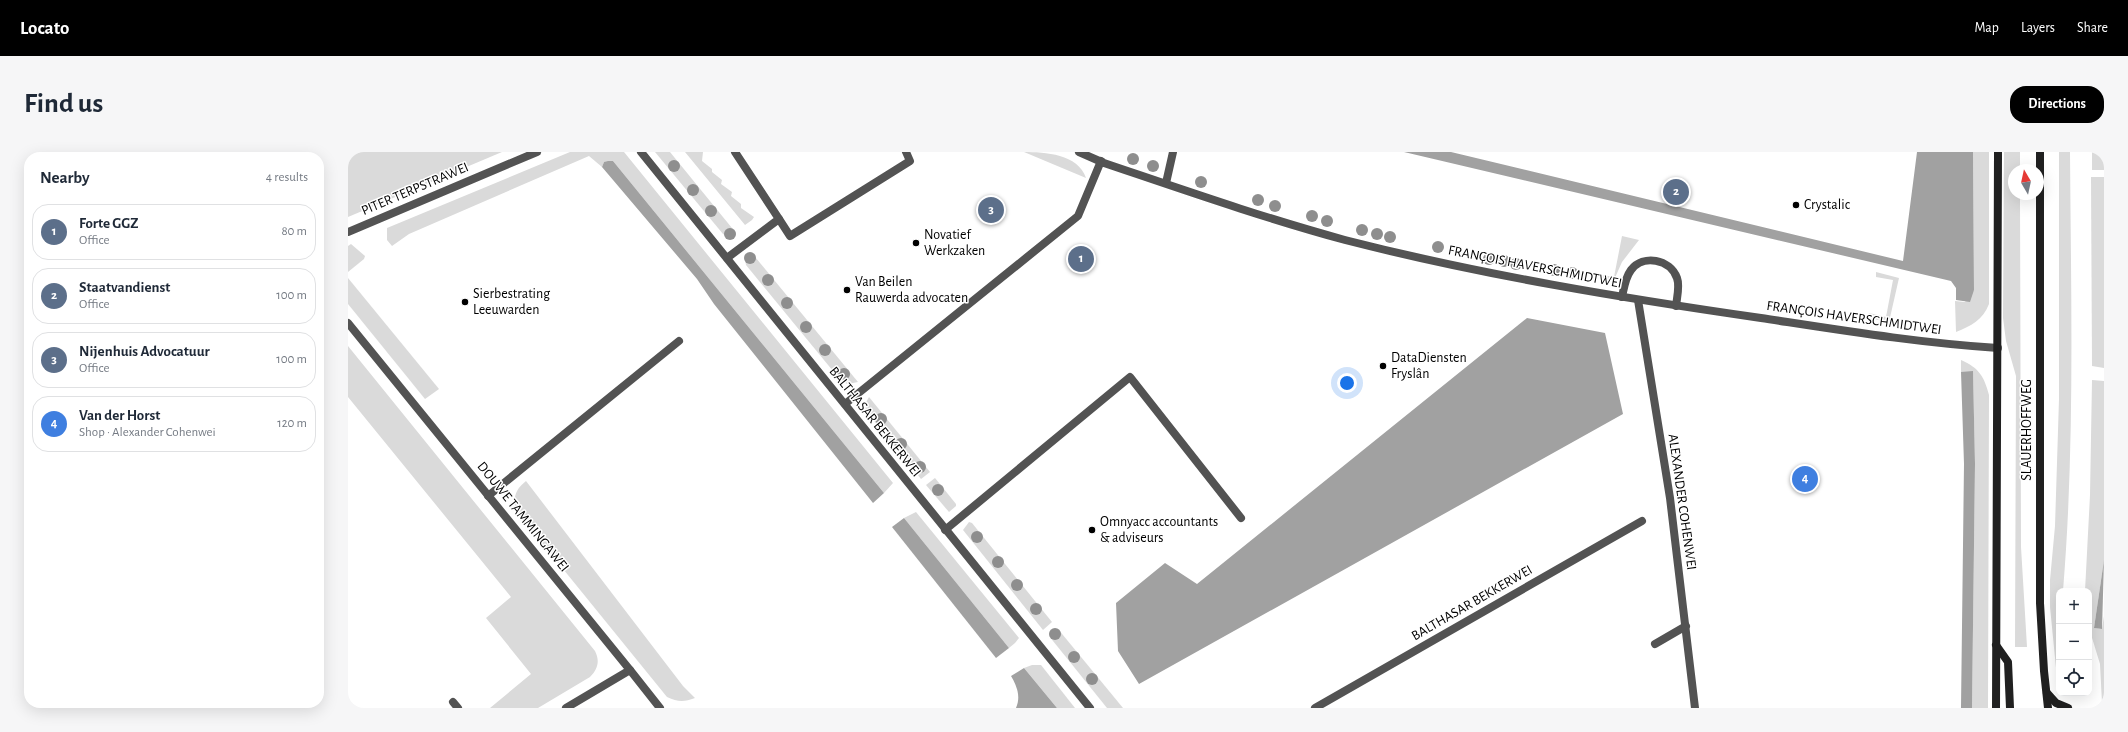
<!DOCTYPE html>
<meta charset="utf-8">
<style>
body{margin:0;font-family:"Alegreya Sans",sans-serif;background:#f6f6f7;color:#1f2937}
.controls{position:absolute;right:12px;bottom:12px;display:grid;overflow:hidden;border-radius:8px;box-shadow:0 4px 16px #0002}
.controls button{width:36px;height:36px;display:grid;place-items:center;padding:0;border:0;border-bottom:1px solid #e0e1e3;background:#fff;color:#1f2937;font:20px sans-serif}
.compass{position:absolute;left:1660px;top:12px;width:36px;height:36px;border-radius:50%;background:#fff;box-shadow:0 4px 16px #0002;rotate:351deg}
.you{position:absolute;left:999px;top:231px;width:14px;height:14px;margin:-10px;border:3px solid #fff;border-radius:50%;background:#1a73e8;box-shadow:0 0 0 6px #1a73e833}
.badge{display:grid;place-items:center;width:26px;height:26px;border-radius:50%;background:#000;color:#fff;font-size:13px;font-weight:700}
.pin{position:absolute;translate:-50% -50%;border:2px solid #fff;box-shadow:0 1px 4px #0006}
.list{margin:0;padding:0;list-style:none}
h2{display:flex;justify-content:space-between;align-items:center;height:52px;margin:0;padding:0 16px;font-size:17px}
h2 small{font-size:13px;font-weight:400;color:#747a83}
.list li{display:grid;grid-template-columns:26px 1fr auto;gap:12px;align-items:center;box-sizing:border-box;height:56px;margin:0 8px 8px;padding:0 8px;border:1px solid #e0e1e3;border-radius:16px}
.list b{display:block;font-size:15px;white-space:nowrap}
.list p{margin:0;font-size:13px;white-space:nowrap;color:#747a83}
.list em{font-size:13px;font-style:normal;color:#747a83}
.icon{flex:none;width:22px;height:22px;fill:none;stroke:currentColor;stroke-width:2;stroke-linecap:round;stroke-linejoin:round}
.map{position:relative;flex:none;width:1756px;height:556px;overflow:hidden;border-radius:16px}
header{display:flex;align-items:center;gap:24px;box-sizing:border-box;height:56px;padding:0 20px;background:#000;color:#fff}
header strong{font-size:19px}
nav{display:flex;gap:22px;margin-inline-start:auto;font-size:14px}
.intro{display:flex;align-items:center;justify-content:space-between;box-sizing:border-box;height:96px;padding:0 24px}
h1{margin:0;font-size:28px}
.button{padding:10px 18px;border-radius:16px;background:#000;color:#fff;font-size:14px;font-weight:700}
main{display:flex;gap:24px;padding:0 24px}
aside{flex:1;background:#fff;border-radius:16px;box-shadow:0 4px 16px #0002}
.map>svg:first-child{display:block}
</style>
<header>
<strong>Locato</strong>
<nav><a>Map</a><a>Layers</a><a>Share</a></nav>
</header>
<div class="intro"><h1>Find us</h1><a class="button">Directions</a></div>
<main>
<aside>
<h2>Nearby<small>4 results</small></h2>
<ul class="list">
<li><span class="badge" style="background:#5c6f8a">1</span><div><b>Forte GGZ</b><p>Office</p></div><em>80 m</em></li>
<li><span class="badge" style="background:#5c6f8a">2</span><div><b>Staatvandienst</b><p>Office</p></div><em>100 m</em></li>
<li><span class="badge" style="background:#5c6f8a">3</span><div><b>Nijenhuis Advocatuur</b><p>Office</p></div><em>100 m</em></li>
<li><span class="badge" style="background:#3f7fe0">4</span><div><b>Van der Horst</b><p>Shop · Alexander Cohenwei</p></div><em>120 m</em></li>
</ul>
</aside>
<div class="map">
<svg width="1756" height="556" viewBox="0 0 1756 556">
<rect width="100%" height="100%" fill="#fff"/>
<g fill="#dadada">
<polygon points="0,0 154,0 0,65"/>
<polygon points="222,0 276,0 545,331 536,341 265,9 256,10 254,15 241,4 61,82 44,94 39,88 39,76"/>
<polygon points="307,0 322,0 388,81 381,85 375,82"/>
<polygon points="337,0 355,0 354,9 364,17 364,20 374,28 373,32 384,40 383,44 393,52 393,56 406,65 404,68 397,73"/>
<path d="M676,0C697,0 730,2 738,26Z"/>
<path d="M1625,0H1641V152C1635,168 1623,174 1608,180L1607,149L1617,150L1626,138Z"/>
<polygon points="1656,0 1672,0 1672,18 1666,18 1666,42 1672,42 1673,395 1679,495 1667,495 1668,224 1658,189 1655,166"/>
<path d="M1711,0H1722C1723,146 1727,293 1715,439H1711V529L1709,526L1702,455V428L1707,374L1711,247Z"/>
<rect x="1744" y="0" width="12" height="18"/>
<polygon points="1743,25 1756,25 1756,216 1744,214"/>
<polygon points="1274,84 1291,88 1274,110 1266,128 1254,127 1255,123 1266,125"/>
<polygon points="3,92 17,104 16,107 0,120 0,94"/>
<polygon points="403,100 510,230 500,232 494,230 398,113 397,107"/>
<polygon points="1528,120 1551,126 1541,170 1520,166 1521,161 1538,165 1545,128 1528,125"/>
<polygon points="0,126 91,237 77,247 0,152"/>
<path d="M0,194L247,499C252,509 250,517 242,525L190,556H142L183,522L138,466L163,445L0,245Z"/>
<path d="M1613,208C1631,216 1636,224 1641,243L1640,556H1624L1627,312L1625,220H1613Z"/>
<polygon points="1744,228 1756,229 1756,408 1746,476 1754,477 1756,464 1756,551 1754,551 1752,512 1741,476 1741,439 1737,439 1742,343"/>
<polygon points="521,245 582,320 573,327 518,259 517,252"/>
<polygon points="587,326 608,352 608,354 601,360 578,333"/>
<path d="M178,329L335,534L347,546C336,550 330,550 319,545L168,359C165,345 167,338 178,329Z"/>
<polygon points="568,360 671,486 667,491 661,496 556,366"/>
<polygon points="621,370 624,371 704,470 695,478 615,378"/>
<polygon points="710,477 775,556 759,556 701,484"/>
<polygon points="684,513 693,513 727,556 709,556 676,516"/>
</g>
<g fill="#a1a1a1">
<polygon points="1056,0 1103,0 1555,109 1569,0 1625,0 1626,138 1622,150 1608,148 1608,136 1603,129"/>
<polygon points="260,9 265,9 536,341 525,351 366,152 349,127 254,15 256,10"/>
<polygon points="1179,166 1257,181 1275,262 791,532 770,499 768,451 817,411 849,432"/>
<polygon points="1625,219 1627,312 1624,556 1613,556 1616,312 1613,220"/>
<polygon points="556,366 661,496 648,506 544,375"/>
<polygon points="1756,408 1754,477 1746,476"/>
<path d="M676,516L709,556H668C673,545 669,534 663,524Z"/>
</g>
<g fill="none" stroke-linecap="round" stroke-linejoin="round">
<g stroke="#535353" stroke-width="8">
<polyline points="818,31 825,0"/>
<polyline points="431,67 442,84 562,9 558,0"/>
<polyline points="379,106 431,67 387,0"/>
<path d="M1274,145C1276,136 1277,126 1283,118C1295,102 1322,107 1329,126C1332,134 1329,145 1328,154"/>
<polyline points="497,252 730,64 753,9"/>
<polyline points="140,344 331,189"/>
<polyline points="597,378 782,225 893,366"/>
<polyline points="1307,492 1338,474"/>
<polyline points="282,518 312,556"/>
<polyline points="105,550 110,556"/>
<polyline points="967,556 1294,369"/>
</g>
<g stroke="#535353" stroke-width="8">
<polyline points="293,0 742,556"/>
<path d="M731,0L756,11C836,38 916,66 997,88C1134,123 1274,146 1413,166C1492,178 1571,191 1650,196"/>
<polyline points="0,80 189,0"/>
<polyline points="1290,148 1322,346 1347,556"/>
<polyline points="0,171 282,518 218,556"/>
</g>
<g stroke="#202020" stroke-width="8">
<polyline points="1692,0 1692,451 1696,519 1700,556"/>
<polyline points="1648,493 1660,510 1662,556"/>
<polyline points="1699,541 1708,551 1720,556"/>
<polyline points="1648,556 1650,0"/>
</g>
</g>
<g fill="#8e8e8e">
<circle cx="785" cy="7" r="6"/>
<circle cx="326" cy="14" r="6"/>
<circle cx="805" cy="14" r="6"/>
<circle cx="853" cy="30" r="6"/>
<circle cx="345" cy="38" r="6"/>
<circle cx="910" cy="48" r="6"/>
<circle cx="927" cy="54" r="6"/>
<circle cx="363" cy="59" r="6"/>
<circle cx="964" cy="64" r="6"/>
<circle cx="979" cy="69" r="6"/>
<circle cx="1014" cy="78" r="6"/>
<circle cx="382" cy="82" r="6"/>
<circle cx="1029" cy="82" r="6"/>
<circle cx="1042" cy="85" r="6"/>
<circle cx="1090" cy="95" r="6"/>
<circle cx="402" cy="106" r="6"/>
<circle cx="1141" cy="107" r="6"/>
<circle cx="1156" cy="109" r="6"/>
<circle cx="1168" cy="112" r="6"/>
<circle cx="1206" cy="118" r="6"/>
<circle cx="1224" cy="121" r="6"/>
<circle cx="420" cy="128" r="6"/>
<circle cx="439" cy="151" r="6"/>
<circle cx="458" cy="175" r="6"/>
<circle cx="477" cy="198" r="6"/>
<circle cx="496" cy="222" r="6"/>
<circle cx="533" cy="267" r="6"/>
<circle cx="553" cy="292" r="6"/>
<circle cx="572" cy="315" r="6"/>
<circle cx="590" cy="338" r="6"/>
<circle cx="629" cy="385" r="6"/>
<circle cx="650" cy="410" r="6"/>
<circle cx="669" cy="433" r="6"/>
<circle cx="688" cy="457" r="6"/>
<circle cx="707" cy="482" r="6"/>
<circle cx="726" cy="505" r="6"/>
<circle cx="744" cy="527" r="6"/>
</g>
<g fill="#000" stroke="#fff" stroke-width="1.5">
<circle cx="1448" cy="53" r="4"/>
<circle cx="568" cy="91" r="4"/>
<circle cx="499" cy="138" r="4"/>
<circle cx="117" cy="150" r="4"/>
<circle cx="1035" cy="214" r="4"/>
<circle cx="744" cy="378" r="4"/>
</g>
<g text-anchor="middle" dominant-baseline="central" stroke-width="3" stroke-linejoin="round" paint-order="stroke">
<g font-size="14" fill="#000" stroke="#fff">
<text transform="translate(67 37) rotate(-23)">PITER TERPSTRAWEI</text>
<text transform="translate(1187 115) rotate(11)">FRANÇOIS HAVERSCHMIDTWEI</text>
<text transform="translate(1506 166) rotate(8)">FRANÇOIS HAVERSCHMIDTWEI</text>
<text transform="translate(527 270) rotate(51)">BALTHASAR BEKKERWEI</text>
<text transform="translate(1679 278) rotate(-90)">SLAUERHOFFWEG</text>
<text transform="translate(1334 350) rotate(82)">ALEXANDER COHENWEI</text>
<text transform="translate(175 365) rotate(51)">DOUWE TAMMINGAWEI</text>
<text transform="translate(1124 451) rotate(-30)">BALTHASAR BEKKERWEI</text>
</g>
<g font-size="14" fill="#000" stroke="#fff" text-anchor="start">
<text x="1456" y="53">Crystalic</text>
<text x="576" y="83">Novatief<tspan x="576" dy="16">Werkzaken</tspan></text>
<text x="507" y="130">Van Beilen<tspan x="507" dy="16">Rauwerda advocaten</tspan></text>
<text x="125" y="142">Sierbestrating<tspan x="125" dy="16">Leeuwarden</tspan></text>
<text x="1043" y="206">DataDiensten<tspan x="1043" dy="16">Fryslân</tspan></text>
<text x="752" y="370">Omnyacc accountants<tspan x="752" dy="16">&amp; adviseurs</tspan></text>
</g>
</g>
</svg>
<div class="controls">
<button>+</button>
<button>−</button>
<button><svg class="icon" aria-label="locate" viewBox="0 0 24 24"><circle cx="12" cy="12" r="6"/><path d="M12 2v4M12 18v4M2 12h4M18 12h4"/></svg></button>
</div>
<svg class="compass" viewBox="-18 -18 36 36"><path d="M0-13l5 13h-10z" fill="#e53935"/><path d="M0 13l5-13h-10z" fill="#747a83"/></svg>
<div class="you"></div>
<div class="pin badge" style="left:733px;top:107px;background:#5c6f8a">1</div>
<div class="pin badge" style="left:1328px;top:40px;background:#5c6f8a">2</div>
<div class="pin badge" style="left:643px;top:58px;background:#5c6f8a">3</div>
<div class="pin badge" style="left:1457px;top:327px;background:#3f7fe0">4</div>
</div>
</main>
